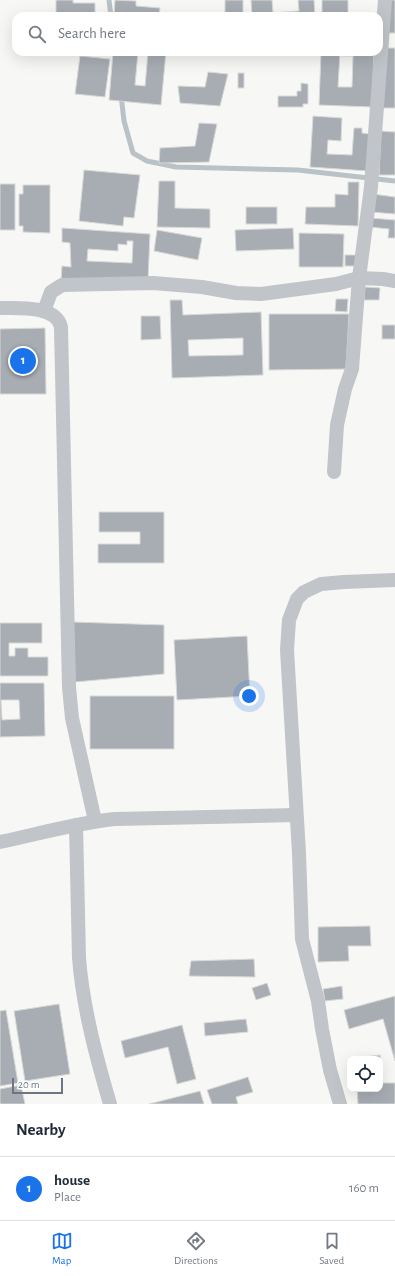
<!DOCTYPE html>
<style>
body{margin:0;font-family:"Alegreya Sans",sans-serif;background:#f2f2f3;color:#1f2937}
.controls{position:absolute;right:12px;bottom:12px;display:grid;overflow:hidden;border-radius:8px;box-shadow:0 4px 16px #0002}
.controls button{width:36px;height:36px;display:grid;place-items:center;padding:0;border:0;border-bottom:1px solid #e0e1e3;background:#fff;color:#1f2937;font:20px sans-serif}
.scale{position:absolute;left:12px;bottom:10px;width:51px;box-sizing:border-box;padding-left:4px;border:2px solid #6a7682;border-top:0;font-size:11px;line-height:14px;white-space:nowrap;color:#6a7682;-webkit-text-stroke:3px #fff;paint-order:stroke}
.you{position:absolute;left:249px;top:696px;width:14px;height:14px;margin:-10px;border:3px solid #fff;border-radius:50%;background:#1a73e8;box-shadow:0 0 0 6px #1a73e833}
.badge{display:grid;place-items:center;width:26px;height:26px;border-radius:50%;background:#1a73e8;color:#fff;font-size:13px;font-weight:700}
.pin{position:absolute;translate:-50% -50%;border:2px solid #fff;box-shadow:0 1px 4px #0006}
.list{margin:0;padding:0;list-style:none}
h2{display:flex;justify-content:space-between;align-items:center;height:52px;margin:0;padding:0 16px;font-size:17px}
h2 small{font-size:13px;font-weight:400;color:#747a83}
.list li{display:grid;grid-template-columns:26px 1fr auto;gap:12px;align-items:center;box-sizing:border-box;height:64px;padding:0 16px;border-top:1px solid #e0e1e3}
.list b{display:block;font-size:15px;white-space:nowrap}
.list p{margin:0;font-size:13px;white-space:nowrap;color:#747a83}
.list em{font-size:13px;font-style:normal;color:#747a83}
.icon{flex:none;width:22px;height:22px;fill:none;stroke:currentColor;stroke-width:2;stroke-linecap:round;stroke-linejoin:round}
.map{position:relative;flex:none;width:395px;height:1104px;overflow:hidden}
.search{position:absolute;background:#fff;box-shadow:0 4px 16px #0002;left:12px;right:12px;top:12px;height:44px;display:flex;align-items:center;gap:10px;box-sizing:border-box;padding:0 14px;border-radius:12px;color:#747a83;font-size:15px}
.sheet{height:116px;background:#fff}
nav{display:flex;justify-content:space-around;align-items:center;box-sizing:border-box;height:56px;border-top:1px solid #e0e1e3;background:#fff;font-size:11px;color:#747a83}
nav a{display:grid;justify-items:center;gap:2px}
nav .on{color:#1a73e8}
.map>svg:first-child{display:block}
</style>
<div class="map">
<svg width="395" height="1104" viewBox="0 0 395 1104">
<rect width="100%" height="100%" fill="#f7f7f5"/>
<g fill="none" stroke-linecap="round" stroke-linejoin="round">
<g stroke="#b9c2c7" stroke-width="5">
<polyline points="109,0 111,16"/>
<polyline points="121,95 124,121 133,153 147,161 176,167 298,170 395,181"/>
</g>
</g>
<g fill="#a7adb3" stroke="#d9d9d7" fill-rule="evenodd">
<polygon points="56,0 73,0 73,3 95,3 95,16 56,16"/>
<polygon points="115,0 136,1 136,6 160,8 159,16 114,16"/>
<rect x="225" y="0" width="18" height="16"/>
<polygon points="251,0 272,0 273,13 299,11 298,0 314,0 315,16 252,16"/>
<rect x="322" y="0" width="26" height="16"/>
<polygon points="389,0 395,0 395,33 387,33"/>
<polygon points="386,48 395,48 395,108 382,108"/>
<polygon points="113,52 138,52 135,85 145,86 148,52 166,52 161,105 109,100"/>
<polygon points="321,52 340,52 338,87 352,87 353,56 342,56 342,52 374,52 372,107 319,105"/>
<polygon points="80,56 110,59 105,97 75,94"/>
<polygon points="208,72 228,74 220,106 180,103 178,86 205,87"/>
<rect x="238" y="73" width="6" height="15"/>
<polygon points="301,83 308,84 308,104 303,104 303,107 278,107 278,96 297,96 297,91 301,91"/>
<polygon points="313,116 342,118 341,141 328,140 327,154 352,155 354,128 362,128 362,133 370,134 368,171 310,167"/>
<polygon points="199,123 217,124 209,162 159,163 160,148 195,146"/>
<polygon points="381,131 395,132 395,175 379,175"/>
<polygon points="84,170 140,175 134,218 124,217 123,226 79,221"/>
<polygon points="159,181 175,181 175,208 210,209 210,228 157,227"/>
<polygon points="348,182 359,182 358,226 305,224 306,207 335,207 335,194 348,195"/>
<rect x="0" y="184" width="15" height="46"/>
<polygon points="23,185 50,185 50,233 23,232 23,226 19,226 19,194 23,194"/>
<polygon points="373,194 395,197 395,214 371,212"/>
<rect x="246" y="207" width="31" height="17"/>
<polygon points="371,218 395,220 395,238 388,238 389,229 370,227"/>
<path d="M62,228L150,234L148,281H61L62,266L71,267L70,243L62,242ZM127,241H133L132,263L87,261L88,249L118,251V244L127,245Z"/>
<polygon points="293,228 294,249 236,251 235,230"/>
<polygon points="157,230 202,238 198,260 154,251"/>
<polygon points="299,233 344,234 343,267 299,267"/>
<rect x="345" y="255" width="11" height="11"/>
<polygon points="365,287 380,288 379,300 364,300"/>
<polygon points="336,299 348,299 347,312 335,311"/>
<path d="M170,300H182L183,315L261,312L263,375L172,378ZM243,338V355L189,356L188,340Z"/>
<polygon points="269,314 349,314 346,369 269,370"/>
<polygon points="141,316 160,316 161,339 141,340"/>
<rect x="382" y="325" width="13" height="14"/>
<polygon points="45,328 46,394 0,394 0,329"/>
<polygon points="99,512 164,512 164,563 98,563 98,544 140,544 140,532 99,532"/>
<polygon points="73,622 164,625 164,674 75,682"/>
<polygon points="0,623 42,623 42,643 9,643 9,656 15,656 15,648 28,648 28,657 48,657 48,676 0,676"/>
<polygon points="247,636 250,696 177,700 174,640"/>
<path d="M0,683H44L45,736L0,737ZM1,700H19L20,719L2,720Z"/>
<rect x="90" y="696" width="84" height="53"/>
<polygon points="370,926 371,946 348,946 349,961 318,962 318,927"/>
<polygon points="254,959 255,977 189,976 191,961"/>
<polygon points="267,983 271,995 256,1000 252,988"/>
<polygon points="342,986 343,999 325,1001 323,989"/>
<polygon points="395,996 395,1061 383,1019 349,1029 344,1010"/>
<polygon points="59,1004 70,1074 25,1081 14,1011"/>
<polygon points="6,1010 18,1083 0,1086 0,1011"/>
<polygon points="246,1019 248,1032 205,1036 204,1023"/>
<polygon points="182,1025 196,1079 177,1084 168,1047 125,1058 121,1041"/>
<polygon points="380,1055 382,1076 380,1077 380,1059 357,1059 357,1058"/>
<polygon points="248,1077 253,1092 236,1097 238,1104 212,1104 207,1090"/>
<polygon points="380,1083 395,1083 395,1104 358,1104 357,1089 380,1089"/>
<polygon points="21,1085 25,1104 0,1104 0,1089"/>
<polygon points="200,1091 204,1104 149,1104"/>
</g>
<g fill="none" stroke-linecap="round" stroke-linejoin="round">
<g stroke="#c1c4c8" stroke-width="14">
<path d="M0,308C17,308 56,305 61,327L69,687L72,718L95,821"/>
<polyline points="44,311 51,292 62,285 153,283 202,287 236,293 261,294 336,284 359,278 383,279 395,281"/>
<polyline points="334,472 337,425 345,389 352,369 359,278 371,187 385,0"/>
<path d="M76,825L79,958C83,1008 96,1056 110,1104"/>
<path d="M0,842C38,834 76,823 115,819L296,815"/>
<polyline points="340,1104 330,1070 322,1029 318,1001 302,939 299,853 287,650 289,620 297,599 304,592 321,584 344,582 395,580"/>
</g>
</g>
</svg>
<div class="controls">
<button><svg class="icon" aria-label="locate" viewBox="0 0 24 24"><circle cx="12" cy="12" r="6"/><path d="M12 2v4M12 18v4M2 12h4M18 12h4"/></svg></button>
</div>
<div class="scale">20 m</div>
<div class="you"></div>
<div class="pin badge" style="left:23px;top:361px">1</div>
<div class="search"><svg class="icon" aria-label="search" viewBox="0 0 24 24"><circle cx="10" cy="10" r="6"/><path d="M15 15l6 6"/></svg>Search here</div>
</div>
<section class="sheet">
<h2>Nearby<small></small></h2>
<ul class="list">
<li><span class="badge">1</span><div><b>house</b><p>Place</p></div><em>160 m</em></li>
</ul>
</section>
<nav>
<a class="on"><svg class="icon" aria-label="map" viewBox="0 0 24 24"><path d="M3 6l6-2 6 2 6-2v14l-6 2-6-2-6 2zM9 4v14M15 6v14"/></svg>Map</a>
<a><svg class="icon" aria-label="directions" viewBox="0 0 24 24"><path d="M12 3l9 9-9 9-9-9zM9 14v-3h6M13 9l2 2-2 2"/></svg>Directions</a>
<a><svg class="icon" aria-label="saved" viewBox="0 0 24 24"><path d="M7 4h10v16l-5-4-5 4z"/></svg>Saved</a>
</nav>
